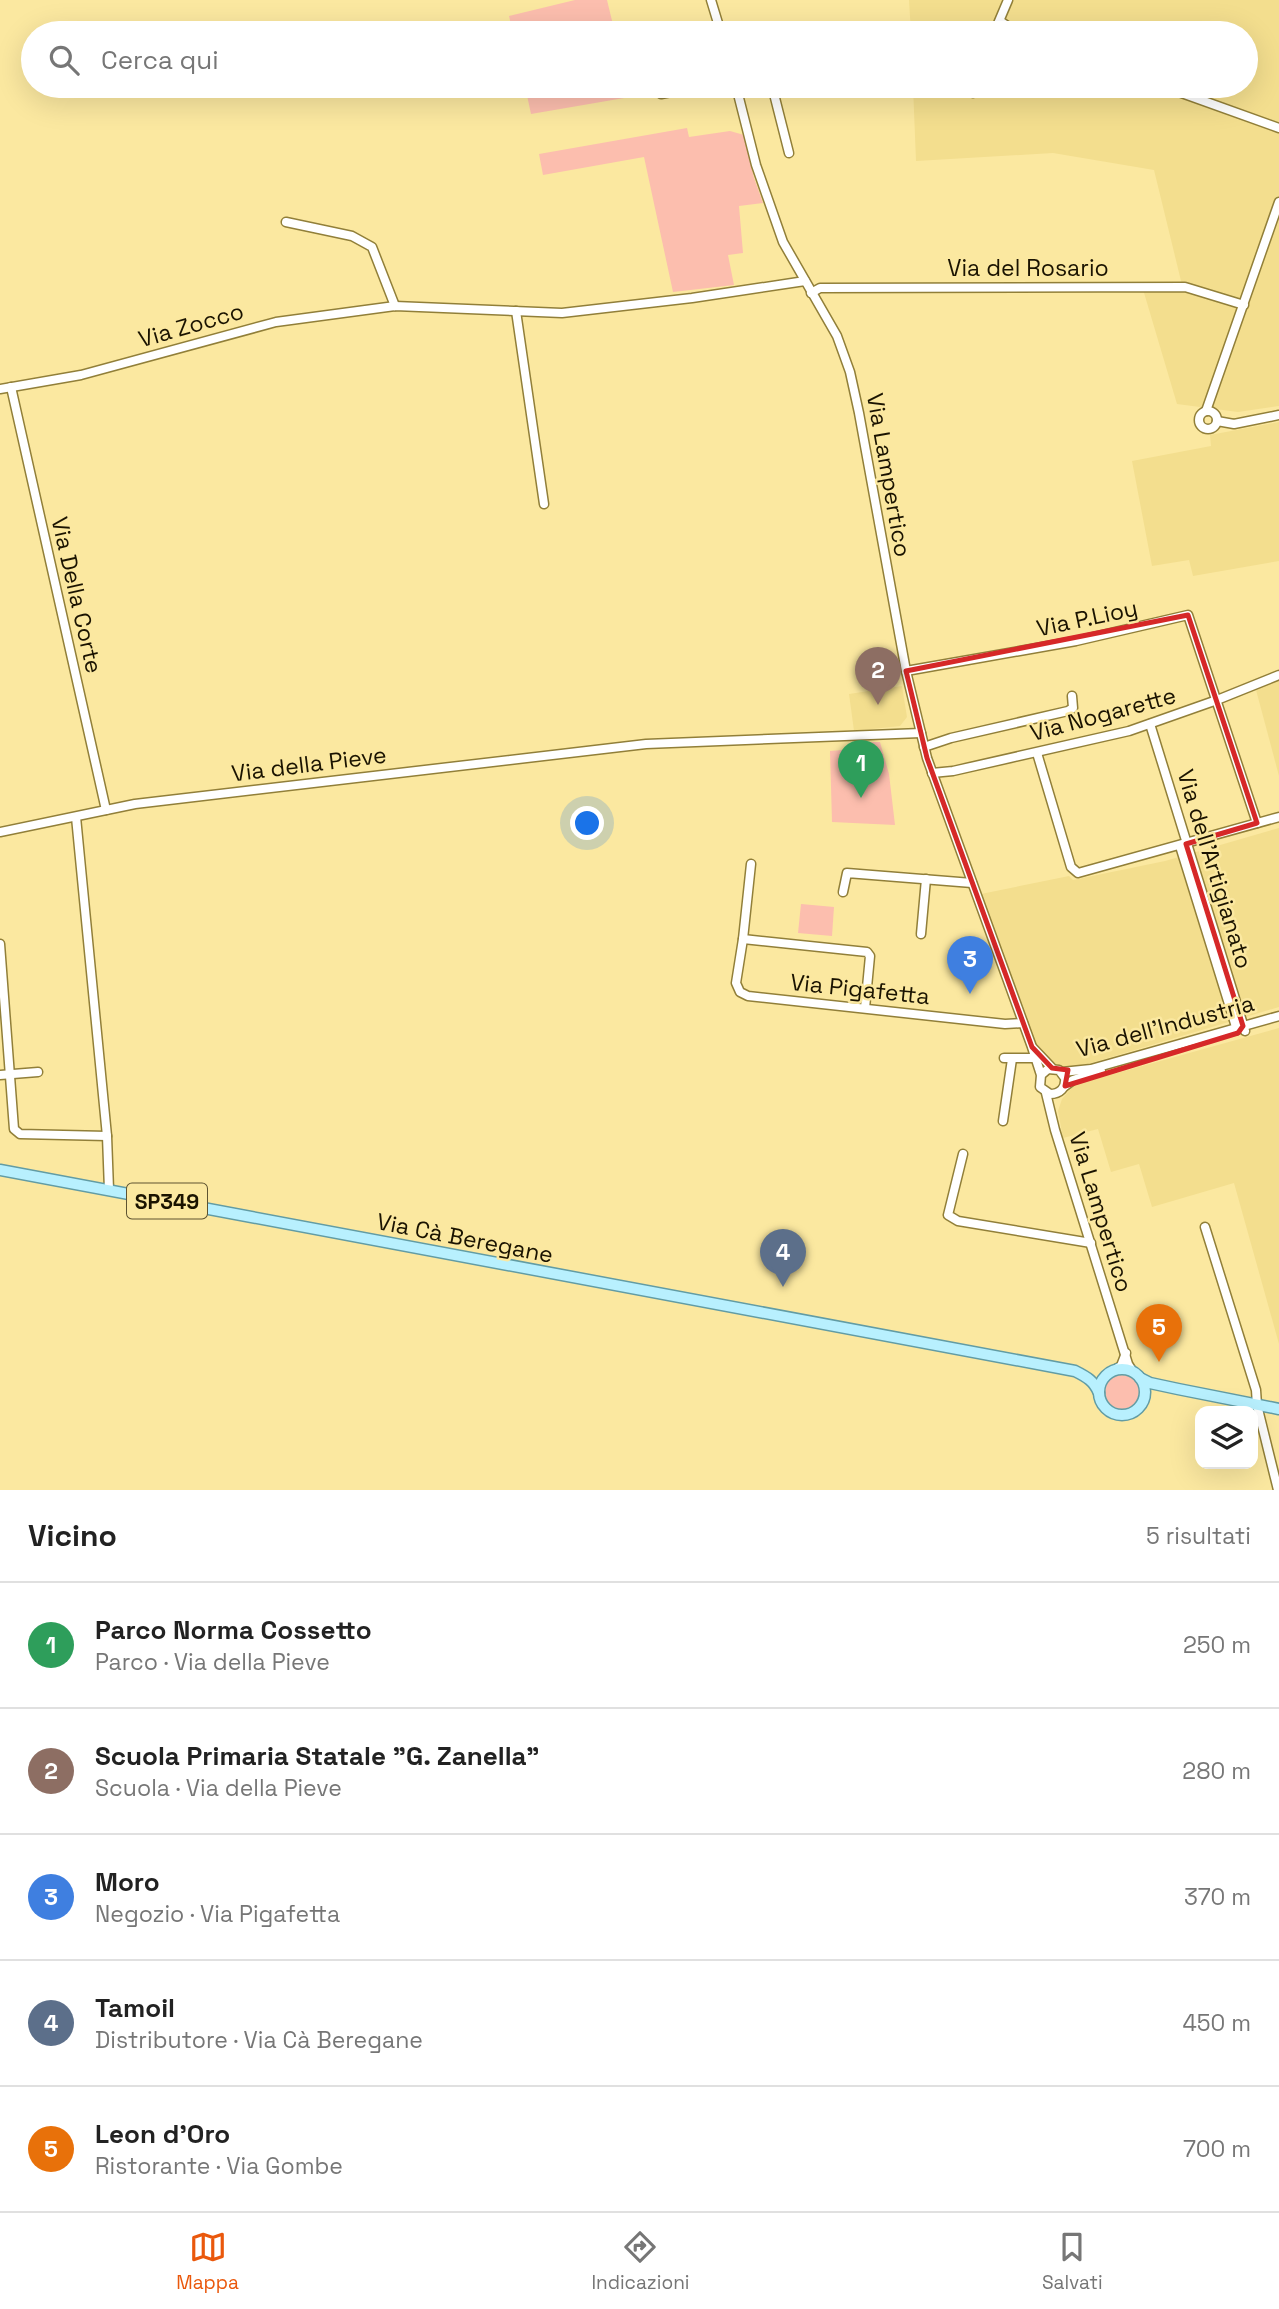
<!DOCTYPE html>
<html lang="it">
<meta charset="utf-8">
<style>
body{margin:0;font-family:"Space Grotesk",sans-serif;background:#f6f6f6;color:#222}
.controls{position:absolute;right:21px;bottom:21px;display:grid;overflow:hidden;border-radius:14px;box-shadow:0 7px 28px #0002}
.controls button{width:63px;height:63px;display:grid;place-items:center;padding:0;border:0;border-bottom:2px solid #e0e0e0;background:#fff;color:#222;font:35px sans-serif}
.you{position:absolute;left:588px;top:824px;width:24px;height:24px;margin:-18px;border:5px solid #fff;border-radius:50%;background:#1a73e8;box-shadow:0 0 0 10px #1a73e833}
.badge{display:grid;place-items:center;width:46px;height:46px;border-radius:50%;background:#ea580c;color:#fff;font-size:23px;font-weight:700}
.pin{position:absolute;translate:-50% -58px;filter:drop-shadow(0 2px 4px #0008)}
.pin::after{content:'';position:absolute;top:37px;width:24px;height:21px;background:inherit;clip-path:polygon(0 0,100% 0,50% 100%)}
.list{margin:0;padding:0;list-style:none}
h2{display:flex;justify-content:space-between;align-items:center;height:91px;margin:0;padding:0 28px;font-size:30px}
h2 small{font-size:23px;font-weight:400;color:#767676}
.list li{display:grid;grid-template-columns:46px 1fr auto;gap:21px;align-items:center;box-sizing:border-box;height:126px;padding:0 28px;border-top:2px solid #e0e0e0}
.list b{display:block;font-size:26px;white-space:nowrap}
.list p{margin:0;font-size:23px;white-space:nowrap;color:#767676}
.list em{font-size:23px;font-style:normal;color:#767676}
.icon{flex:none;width:38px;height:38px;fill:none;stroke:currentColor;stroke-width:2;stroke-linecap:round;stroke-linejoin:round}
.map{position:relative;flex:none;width:1279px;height:1490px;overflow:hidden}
.search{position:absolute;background:#fff;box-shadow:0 7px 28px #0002;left:21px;right:21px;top:21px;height:77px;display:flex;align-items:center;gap:18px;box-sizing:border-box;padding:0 24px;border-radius:38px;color:#767676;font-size:26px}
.sheet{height:721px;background:#fff}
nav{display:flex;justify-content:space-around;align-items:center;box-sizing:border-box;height:98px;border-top:2px solid #e0e0e0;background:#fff;font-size:19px;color:#767676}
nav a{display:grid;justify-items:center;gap:4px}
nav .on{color:#ea580c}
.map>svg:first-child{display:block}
</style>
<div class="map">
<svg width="1279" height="1490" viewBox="0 0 1279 1490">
<rect width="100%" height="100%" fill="#fbe8a0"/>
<g fill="#f3de8e">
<polygon points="909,0 1279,0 1279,406 1238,412 1177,404 1142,286 1182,285 1154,170 1053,153 916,161 913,86 1246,86 1246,33 911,33"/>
<polygon points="1279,422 1279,561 1193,576 1189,560 1152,566 1132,461 1211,446 1210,435"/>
<polygon points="1279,679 1279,776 1256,690"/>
<polygon points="902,686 907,717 900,726 854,731 849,694"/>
<polygon points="1279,828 1279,1007 1091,1063 1065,1068 1045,1059 1035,1044 981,894 1069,876 1073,880 1165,861"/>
<polygon points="1279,1028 1279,1344 1234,1183 1152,1207 1139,1164 1111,1172 1098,1129 1063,1138 1058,1111 1062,1099 1074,1085"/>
</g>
<g fill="#fcbeae">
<polygon points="575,0 607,0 615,33 513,33 509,16"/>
<polygon points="525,86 627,86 630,97 531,114"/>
<polygon points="687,128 689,137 730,131 744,135 754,178 763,203 739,206 743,253 728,255 734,285 673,292 644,157 543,175 539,154"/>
<polygon points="867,742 880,742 889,774 895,825 832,822 830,751 866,748"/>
<polygon points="801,904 834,907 832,936 798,933"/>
<circle cx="1122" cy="1392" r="17"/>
</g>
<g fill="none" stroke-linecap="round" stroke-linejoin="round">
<g stroke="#917f39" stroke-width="11">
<g id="minor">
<polyline points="711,0 721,33"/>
<polyline points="1000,21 1018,33"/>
<polyline points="994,33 1008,0"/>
<path d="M736,86L756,165L783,242L837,336L850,372L859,413L906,671L927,758L1032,1047L1041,1075L1040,1087L1050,1094C1060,1094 1066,1088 1065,1078L1059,1070L1048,1069L1041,1075"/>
<polyline points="772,86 789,153"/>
<polyline points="1162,86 1279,128"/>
<polyline points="973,93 976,86"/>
<polyline points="661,94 702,86"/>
<polyline points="286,222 352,236 372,247 395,306"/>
<polyline points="811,293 820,288 1185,287 1244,305"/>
<polyline points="516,311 544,504"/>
<polyline points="11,387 106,810"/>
<polyline points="0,389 81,375 276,322 395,306 562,313 692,298 805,281"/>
<circle cx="1208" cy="420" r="9"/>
<polyline points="1206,411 1279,202"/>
<polyline points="1217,421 1234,424 1279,415"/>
<polyline points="906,671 1076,641 1188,615 1257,823"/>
<polyline points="1150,724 1245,1031"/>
<polyline points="924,747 951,738 1068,711 1073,708 1072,696"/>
<polyline points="1037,753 1071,867 1078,873 1279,817"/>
<polyline points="932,773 953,771 1129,731 1217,700 1279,675"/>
<polyline points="76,817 107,1136 109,1190"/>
<polyline points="0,832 135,804 646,744 921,733"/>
<polyline points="1180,846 1237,1030"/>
<polyline points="751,864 743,939 736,983 740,992 748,996 1005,1024 1023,1023"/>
<polyline points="843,892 847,873 972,883"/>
<polyline points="921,934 926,879"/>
<polyline points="743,939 867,952 870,956 865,1008"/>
<polyline points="0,944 14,1129 20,1134 107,1136"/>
<polyline points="1033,1048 1052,1068"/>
<polyline points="1004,1058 1034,1058"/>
<polyline points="1062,1072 1091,1069 1279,1016"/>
<polyline points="0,1075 38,1072"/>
<polyline points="1065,1086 1073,1080 1101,1071"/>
<polyline points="1046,1093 1055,1130 1128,1364 1133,1372"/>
<polyline points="1003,1121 1012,1059"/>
<polyline points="963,1154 948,1215 958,1221 1091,1243"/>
<polyline points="1205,1227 1256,1390 1257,1405 1278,1490"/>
<polyline points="1116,1369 1121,1366 1126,1353"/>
</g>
</g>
<g stroke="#629ca4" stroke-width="13">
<g id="major">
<path d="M0,1170L1075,1371C1087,1377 1094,1381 1099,1393"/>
<circle cx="1122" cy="1392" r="23"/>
<polyline points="1140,1378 1150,1383 1178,1389 1279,1409"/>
</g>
</g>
<use href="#minor" stroke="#fff" stroke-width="8"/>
<use href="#major" stroke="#b8f0fe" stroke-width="10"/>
</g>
<path fill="none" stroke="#d62828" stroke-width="5" stroke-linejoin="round" d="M1188,615L1257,823L1186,844L1243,1026L1238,1033L1065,1086L1068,1070L1052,1068L1032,1047L927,758L906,671Z"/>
<g text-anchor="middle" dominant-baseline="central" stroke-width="5" stroke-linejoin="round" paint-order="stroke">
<rect fill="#fbe8a0" stroke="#5e5330" stroke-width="2" x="127" y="1183.5" width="80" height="35" rx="5"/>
<g font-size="21" font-weight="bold" fill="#1a1300">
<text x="167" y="1201">SP349</text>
</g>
<g font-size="23" fill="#1a1300" stroke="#fbe8a0">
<text x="1028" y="268">Via del Rosario</text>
<text transform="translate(191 325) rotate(-16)">Via Zocco</text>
<text transform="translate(889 475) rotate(80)">Via Lampertico</text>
<text transform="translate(77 595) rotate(77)">Via Della Corte</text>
<text transform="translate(1087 618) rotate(-12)">Via P.Lioy</text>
<text transform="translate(1103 714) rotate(-15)">Via Nogarette</text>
<text transform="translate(309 764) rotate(-7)">Via della Pieve</text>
<text transform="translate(1215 869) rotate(73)">Via dell'Artigianato</text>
<text transform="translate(860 989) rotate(6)">Via Pigafetta</text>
<text transform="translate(1165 1026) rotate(-15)">Via dell'Industria</text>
<text transform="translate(1101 1212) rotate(73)">Via Lampertico</text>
<text transform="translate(465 1238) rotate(11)">Via Cà Beregane</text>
</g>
</g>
</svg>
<div class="controls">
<button><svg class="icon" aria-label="layers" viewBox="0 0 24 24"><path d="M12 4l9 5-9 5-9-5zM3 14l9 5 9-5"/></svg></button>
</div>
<div class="you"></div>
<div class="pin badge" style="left:861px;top:798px;background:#2e9e5b">1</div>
<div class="pin badge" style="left:878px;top:705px;background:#8d6e63">2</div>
<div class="pin badge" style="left:970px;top:994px;background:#3f7fe0">3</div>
<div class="pin badge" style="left:783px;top:1287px;background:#5c6f8a">4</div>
<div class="pin badge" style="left:1159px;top:1362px;background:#e8710a">5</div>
<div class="search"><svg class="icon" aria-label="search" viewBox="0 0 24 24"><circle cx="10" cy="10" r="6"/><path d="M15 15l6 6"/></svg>Cerca qui</div>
</div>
<section class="sheet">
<h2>Vicino<small>5 risultati</small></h2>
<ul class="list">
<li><span class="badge" style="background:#2e9e5b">1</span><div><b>Parco Norma Cossetto</b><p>Parco · Via della Pieve</p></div><em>250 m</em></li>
<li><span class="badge" style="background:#8d6e63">2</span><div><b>Scuola Primaria Statale &quot;G. Zanella&quot;</b><p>Scuola · Via della Pieve</p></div><em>280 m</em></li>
<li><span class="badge" style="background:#3f7fe0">3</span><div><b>Moro</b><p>Negozio · Via Pigafetta</p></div><em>370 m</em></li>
<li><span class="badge" style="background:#5c6f8a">4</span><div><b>Tamoil</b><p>Distributore · Via Cà Beregane</p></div><em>450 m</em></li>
<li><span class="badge" style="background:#e8710a">5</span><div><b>Leon d'Oro</b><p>Ristorante · Via Gombe</p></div><em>700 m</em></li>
</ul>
</section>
<nav>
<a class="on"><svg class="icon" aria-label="map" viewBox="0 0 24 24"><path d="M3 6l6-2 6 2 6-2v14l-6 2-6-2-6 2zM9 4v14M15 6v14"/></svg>Mappa</a>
<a><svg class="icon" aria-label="directions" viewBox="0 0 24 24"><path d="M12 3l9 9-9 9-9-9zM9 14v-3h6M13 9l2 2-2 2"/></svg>Indicazioni</a>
<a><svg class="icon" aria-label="saved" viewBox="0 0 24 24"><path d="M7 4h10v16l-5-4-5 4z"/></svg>Salvati</a>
</nav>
